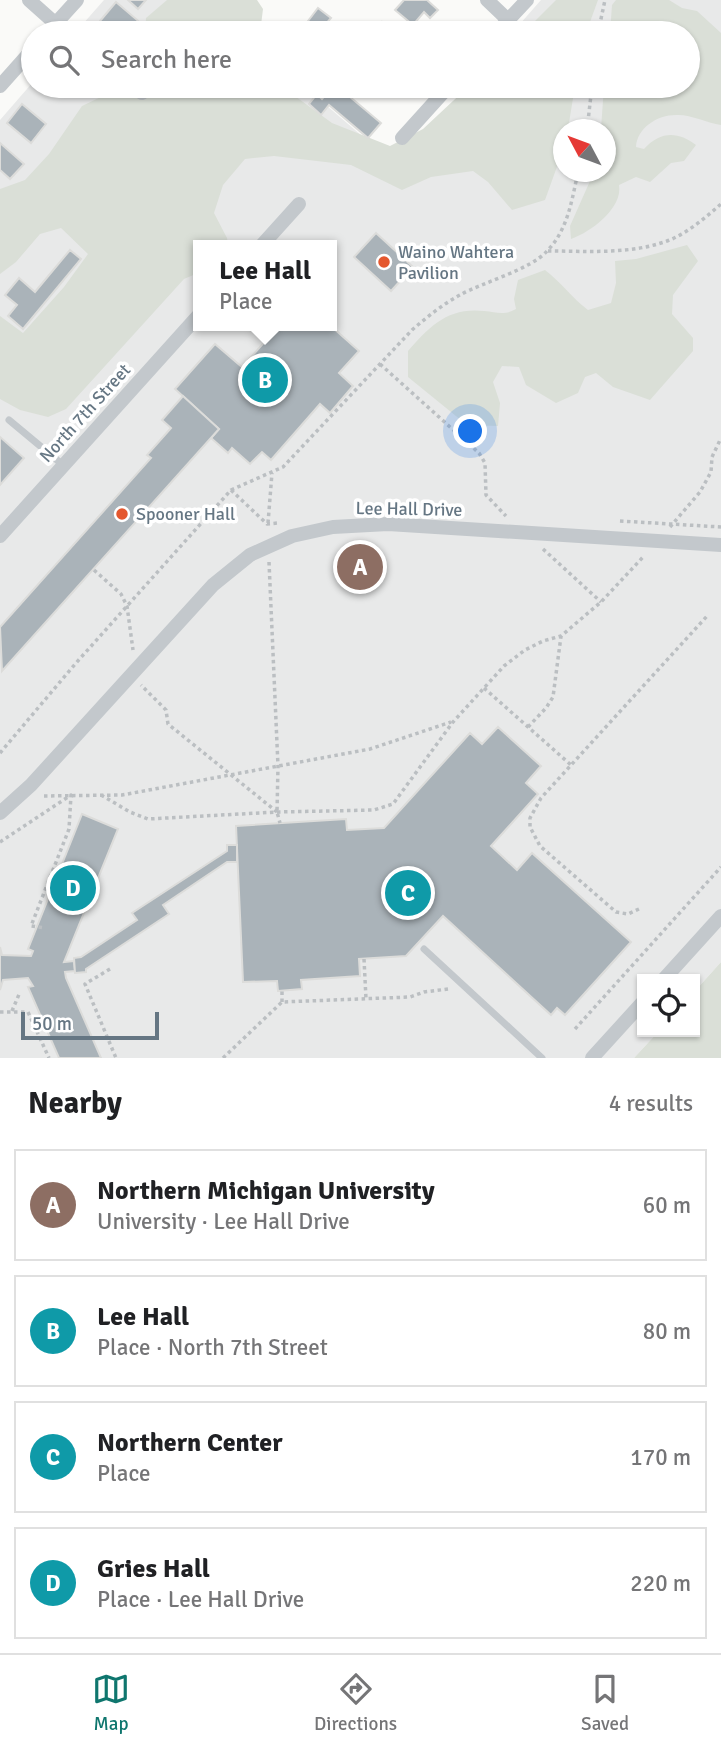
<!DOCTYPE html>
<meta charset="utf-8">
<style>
body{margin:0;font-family:Signika,sans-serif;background:#f2f2f2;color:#202124}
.controls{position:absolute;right:21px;bottom:21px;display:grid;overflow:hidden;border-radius:0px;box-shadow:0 2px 5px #0004}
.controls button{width:63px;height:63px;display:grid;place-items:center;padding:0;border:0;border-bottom:2px solid #e0e0e0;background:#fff;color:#202124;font:35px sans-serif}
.compass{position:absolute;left:553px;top:119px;width:63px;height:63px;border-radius:50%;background:#fff;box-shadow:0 2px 5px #0004;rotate:311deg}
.scale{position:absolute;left:21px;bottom:18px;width:138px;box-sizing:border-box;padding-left:7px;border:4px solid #657683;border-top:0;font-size:19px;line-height:24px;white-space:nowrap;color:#657683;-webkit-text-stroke:5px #fff;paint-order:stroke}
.you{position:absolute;left:471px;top:432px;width:24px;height:24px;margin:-18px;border:5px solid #fff;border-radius:50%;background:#1a73e8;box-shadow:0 0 0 10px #1a73e833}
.badge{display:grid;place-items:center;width:46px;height:46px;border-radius:50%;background:#0f766e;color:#fff;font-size:23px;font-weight:700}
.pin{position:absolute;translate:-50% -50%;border:4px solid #fff;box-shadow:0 2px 7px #0006}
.popup{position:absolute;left:193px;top:240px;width:144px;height:91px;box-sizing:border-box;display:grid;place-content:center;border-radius:0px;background:#fff;filter:drop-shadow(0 2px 5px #0005);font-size:23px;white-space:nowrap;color:#757577}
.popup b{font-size:26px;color:#202124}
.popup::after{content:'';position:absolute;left:50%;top:100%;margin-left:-14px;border:14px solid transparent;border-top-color:#fff}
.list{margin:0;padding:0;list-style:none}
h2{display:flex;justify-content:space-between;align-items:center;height:91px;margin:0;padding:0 28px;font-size:30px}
h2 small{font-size:23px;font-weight:400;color:#757577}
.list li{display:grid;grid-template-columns:46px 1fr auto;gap:21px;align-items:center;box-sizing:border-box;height:112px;margin:0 14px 14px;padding:0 14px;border:2px solid #e0e0e0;border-radius:0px}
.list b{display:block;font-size:26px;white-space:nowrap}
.list p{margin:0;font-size:23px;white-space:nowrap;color:#757577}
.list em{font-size:23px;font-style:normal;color:#757577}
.icon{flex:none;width:38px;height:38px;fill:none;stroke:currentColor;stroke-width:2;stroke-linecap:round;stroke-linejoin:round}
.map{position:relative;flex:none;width:721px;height:1058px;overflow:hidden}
.search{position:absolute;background:#fff;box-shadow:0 2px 5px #0004;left:21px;right:21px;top:21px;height:77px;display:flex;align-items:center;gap:18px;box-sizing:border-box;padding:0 24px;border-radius:38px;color:#757577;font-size:26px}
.sheet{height:595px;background:#fff}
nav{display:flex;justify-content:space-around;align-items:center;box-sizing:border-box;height:98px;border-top:2px solid #e0e0e0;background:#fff;font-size:19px;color:#757577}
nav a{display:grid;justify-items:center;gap:4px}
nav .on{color:#0f766e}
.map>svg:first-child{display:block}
</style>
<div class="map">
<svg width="721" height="1058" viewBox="0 0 721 1058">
<rect width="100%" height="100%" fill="#fafaf8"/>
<g fill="#e8e9e9" fill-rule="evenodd">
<polygon points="104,0 206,0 244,33 75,33"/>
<path d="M541,0H721V962L695,991V979H642V1032H658L634,1058H0V120L33,82V86H304L398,167L467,86H688V33H512ZM564,130H606V172H564ZM198,245H332V326H198Z"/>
</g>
<g fill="#dadfd7">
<polygon points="167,0 257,0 263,9 260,33 145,33 146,18"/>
<polygon points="556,0 598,0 586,33 523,33"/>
<path d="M616,0H669L682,8L697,11L721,33V125C707,123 690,114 676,115C657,115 637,128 636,147L644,149C660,131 678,131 696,145L684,161L671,163L650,182L636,177L619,185C623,208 591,232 571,239L570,226L594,172H606V130L601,129L604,86H688V33H610L612,5Z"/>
<polygon points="181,86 281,86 332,123 390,146 423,129 469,86 575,86 568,129 564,130 563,150 545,200 512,210 488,182 473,171 431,177 402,190 351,165 274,156 245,159 223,185 214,213 227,238 228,245 198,245 198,273 184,279 66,409 48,417 20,410 0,399 0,316 23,333 64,287 88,254 61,228 40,234 16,262 0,274 0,189 25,180 49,154 82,106 107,94 165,97"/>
<path d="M687,245L698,261L673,295L672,314L693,338V351L650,400L613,387L596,373L585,377L578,393L556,403L526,385L519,367L502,366L493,382L500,403L498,426L467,425L408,377V351C430,326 448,307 484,311C497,312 503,316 516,309L514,299L518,280L545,270C561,282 572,298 588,310L611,303L616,283L615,261L636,259Z"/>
<polygon points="721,962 721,1058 634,1058 658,1032 695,1032 695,991"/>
</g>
<g fill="#aab3b9" stroke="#dcdcda" stroke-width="2">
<polygon points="128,0 146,0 138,9"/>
<polygon points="404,0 427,0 438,10 430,18 424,12 413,25 395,10"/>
<polygon points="116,2 143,25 136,33 114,33 100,21"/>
<polygon points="318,8 331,18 320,31 308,21"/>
<polygon points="382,22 395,33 372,33"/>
<polygon points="333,86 337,86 381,123 368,138 329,105 321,115 309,104 317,94 322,99"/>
<polygon points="22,104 46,124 31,143 7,123"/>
<polygon points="0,143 24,164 10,179 0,170"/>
<polygon points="376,233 413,267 391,291 354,257"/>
<polygon points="70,250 81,259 23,329 8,316 17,305 5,295 19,278 35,292"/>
<polygon points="274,326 331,326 359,351 339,373 353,386 330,413 320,404 271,460 262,452 250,464 232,448 228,453 211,438 219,429 175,389 215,344 242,367 277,328"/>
<polygon points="183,396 219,429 2,671 0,627 151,458 147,455 171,428 162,420"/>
<polygon points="0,437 24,458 0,485"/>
<polygon points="498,727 541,766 526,783 538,794 491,846 517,870 532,853 631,942 565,1015 557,1008 551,1015 443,916 406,956 359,959 360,976 301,980 302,989 278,991 277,981 243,982 236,826 346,819 347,830 384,828 470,733 482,744"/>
<polygon points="82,814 118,829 64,962 74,961 75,971 65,972 66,978 101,1058 59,1058 28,987 33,986 28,978 3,980 0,990 0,947 2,955 31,956 33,951 28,949"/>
<polygon points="227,845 237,845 237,862 227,862 163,905 169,914 86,969 86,972 75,973 74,958 81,957 137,920 132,913 227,851"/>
</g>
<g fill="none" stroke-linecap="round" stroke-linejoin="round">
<g stroke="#bbbfc2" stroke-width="3.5" stroke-dasharray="3.5 3.5" stroke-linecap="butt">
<polyline points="598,33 605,0"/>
<polyline points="587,130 592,86"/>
<path d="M548,251C588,251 634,255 672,239C690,231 706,217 721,204"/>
<polyline points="380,364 479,453 485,463 486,495 506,516"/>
<polyline points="231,490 267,524 278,523"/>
<polyline points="620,521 721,527"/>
<polyline points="268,523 272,473"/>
<polyline points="670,527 700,492 711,472 712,457 721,438"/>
<polyline points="543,549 601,602"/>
<polyline points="269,562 278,766 277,812 280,823"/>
<polyline points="94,570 121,594 127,606 133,650"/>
<polyline points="484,688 571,765"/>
<polyline points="528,727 546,708 553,697 561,636"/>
<path d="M0,753L76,663L231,490L283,467L412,330C427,317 443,304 460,295C483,282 530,270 547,251C568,230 572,199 578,172"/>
<polyline points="101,795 130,812 148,819 277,812 168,724 166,710 141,685"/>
<polyline points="44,796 122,795 370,749 451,722"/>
<polyline points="277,812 374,810 393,804 453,722 504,666 525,650 543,641 561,636 601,602 644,556"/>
<polyline points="0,842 71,795 69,829 31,926 45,928"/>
<polyline points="639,909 628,914 616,912 540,846 530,827 530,818 541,798 708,615"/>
<polyline points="364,959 366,999"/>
<polyline points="110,969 85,984 116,1058"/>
<polyline points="282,1002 282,990"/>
<polyline points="12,1011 20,992"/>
<polyline points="0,1012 28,1012 49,1058"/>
<polyline points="575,1029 721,867"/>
<polyline points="223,1058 282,1002 410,997 424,992 448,989"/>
</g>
<g stroke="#c3c8cc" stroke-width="7">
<polyline points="9,420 63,465"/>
<polyline points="424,949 542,1058"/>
</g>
<g stroke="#c3c8cc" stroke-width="14">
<polyline points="29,0 66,33"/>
<polyline points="487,0 508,20"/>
<polyline points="47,33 77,0"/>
<polyline points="496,33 527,0"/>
<polyline points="0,86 33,49"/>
<polyline points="132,86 142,93"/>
<polyline points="402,138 449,86"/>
<polyline points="262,245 299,204"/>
<polyline points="0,536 198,316"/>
<polyline points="0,813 31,785 213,585 250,555 292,536 333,527 388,524 721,545"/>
<polyline points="664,979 721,916"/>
<polyline points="592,1058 642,1003"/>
</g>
</g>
<g fill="#e4572e" stroke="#fff" stroke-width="2.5">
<circle cx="384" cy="262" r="7"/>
<circle cx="122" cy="514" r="7"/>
</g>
<g text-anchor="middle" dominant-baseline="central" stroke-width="7" stroke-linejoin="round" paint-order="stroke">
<g font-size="18" fill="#657683" stroke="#fff" text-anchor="start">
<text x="398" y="252">Waino Wahtera<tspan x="398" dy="21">Pavilion</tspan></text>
<text x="136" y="514">Spooner Hall</text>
</g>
<g font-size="18" fill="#657683" stroke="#fff">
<text transform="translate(85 413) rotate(-48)">North 7th Street</text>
<text transform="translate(409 509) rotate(1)">Lee Hall Drive</text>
</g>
</g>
</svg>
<div class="controls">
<button><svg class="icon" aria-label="locate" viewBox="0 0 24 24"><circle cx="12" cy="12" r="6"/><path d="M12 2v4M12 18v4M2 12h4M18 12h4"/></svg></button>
</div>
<svg class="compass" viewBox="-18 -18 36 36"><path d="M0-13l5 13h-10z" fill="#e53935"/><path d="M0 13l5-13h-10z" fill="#757577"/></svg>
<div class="scale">50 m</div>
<div class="you"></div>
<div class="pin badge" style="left:360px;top:567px;background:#8d6e63">A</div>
<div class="pin badge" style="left:265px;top:380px;background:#0f9aa8">B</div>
<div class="popup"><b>Lee Hall</b>Place</div>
<div class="pin badge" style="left:408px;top:893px;background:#0f9aa8">C</div>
<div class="pin badge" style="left:73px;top:888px;background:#0f9aa8">D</div>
<div class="search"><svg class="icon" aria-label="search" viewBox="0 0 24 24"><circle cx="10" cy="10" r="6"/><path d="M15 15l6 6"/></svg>Search here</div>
</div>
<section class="sheet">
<h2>Nearby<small>4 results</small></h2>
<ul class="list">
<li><span class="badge" style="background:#8d6e63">A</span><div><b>Northern Michigan University</b><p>University · Lee Hall Drive</p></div><em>60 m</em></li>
<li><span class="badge" style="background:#0f9aa8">B</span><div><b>Lee Hall</b><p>Place · North 7th Street</p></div><em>80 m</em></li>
<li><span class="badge" style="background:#0f9aa8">C</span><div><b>Northern Center</b><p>Place</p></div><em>170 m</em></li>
<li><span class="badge" style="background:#0f9aa8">D</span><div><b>Gries Hall</b><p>Place · Lee Hall Drive</p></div><em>220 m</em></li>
</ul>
</section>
<nav>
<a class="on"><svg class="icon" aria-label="map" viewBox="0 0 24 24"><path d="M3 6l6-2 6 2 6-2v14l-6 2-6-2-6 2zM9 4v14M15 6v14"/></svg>Map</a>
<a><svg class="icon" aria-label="directions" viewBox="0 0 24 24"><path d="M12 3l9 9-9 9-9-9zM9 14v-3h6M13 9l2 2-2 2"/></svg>Directions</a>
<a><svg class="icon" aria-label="saved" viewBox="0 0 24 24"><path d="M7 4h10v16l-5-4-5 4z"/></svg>Saved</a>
</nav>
